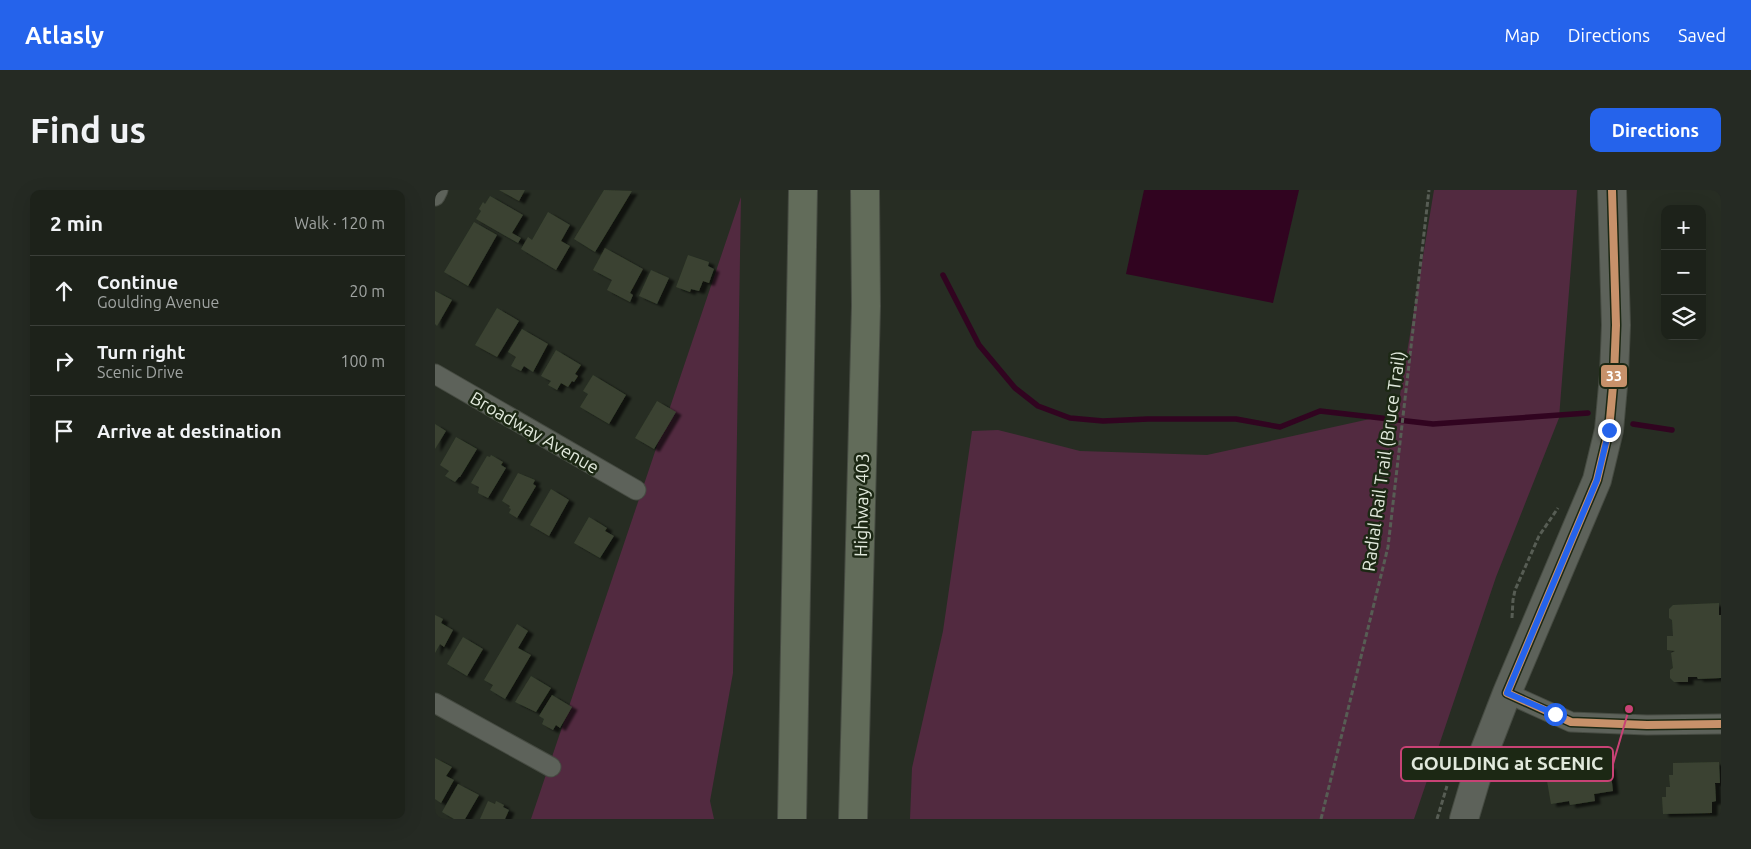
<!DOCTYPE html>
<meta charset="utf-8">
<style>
body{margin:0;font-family:Ubuntu,sans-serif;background:#252a23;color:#f1f3f6}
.controls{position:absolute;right:15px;top:15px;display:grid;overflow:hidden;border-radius:10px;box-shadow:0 5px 20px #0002}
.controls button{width:45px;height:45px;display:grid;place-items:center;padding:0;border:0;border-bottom:1px solid #3b3f39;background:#1d221a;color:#f1f3f6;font:25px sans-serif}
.stop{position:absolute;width:15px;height:15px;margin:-11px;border:4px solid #2563eb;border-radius:50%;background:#fff}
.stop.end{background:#2563eb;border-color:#fff;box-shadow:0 1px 5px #0008}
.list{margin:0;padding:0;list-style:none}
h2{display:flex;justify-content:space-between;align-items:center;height:65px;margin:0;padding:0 20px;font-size:21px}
h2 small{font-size:16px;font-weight:400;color:#a0a4a2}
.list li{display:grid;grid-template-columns:32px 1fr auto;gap:15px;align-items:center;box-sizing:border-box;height:70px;padding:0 20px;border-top:1px solid #3b3f39}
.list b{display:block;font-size:19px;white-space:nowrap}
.list p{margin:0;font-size:16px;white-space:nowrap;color:#a0a4a2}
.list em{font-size:16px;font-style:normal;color:#a0a4a2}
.icon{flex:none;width:28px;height:28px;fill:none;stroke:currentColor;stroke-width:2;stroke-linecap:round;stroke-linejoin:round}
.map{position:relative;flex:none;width:1286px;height:629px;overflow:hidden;border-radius:10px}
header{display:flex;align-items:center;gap:30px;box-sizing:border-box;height:70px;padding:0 25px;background:#2563eb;color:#fff}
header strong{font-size:24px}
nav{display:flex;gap:28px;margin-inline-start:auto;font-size:18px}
.intro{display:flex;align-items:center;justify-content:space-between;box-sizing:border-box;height:120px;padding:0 30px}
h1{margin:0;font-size:35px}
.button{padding:12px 22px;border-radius:10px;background:#2563eb;color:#fff;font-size:18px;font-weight:700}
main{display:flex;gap:30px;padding:0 30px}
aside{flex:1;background:#1d221a;border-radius:10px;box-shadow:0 5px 20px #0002}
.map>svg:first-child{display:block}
</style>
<header>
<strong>Atlasly</strong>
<nav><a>Map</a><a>Directions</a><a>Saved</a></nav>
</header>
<div class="intro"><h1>Find us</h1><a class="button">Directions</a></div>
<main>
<aside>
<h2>2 min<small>Walk · 120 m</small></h2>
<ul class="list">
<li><svg class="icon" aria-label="ahead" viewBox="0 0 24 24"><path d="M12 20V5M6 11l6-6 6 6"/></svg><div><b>Continue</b><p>Goulding Avenue</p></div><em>20 m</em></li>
<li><svg class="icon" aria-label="right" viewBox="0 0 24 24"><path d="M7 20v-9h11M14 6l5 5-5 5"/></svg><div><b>Turn right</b><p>Scenic Drive</p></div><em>100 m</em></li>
<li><svg class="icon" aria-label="arrive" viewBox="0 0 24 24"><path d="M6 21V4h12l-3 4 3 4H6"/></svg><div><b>Arrive at destination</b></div></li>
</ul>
</aside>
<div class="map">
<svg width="1286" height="629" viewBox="0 0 1286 629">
<defs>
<filter id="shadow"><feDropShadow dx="5.5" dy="3" stdDeviation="1" flood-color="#0009"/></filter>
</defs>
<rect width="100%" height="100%" fill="#272d23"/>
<g fill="#522a40">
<polygon points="999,0 1142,0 1124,228 1061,387 979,629 475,629 477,578 508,441 537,241 563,240 645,261 772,265 962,223"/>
<polygon points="306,7 298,483 275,611 279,629 96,629"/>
</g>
<polygon fill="#310420" points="709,0 864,0 838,113 691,84"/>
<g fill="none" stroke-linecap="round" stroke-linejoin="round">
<g stroke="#310420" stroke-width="5.5">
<polyline points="508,85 544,155 580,198 603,216 635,228 668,231 713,229 801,229 845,237 885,221 998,234 1153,223"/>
<polyline points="1198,234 1237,240"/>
</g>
</g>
<g fill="#3a4331" filter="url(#shadow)">
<polygon points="64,0 90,0 84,11"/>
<polygon points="169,0 197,1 160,62 139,49"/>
<polygon points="55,6 88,25 77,43 86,48 83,53 41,29 46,21 44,19 48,12 50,14"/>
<polygon points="113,22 135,35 126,51 135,56 121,80 86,59 93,47 97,50"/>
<polygon points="39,32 62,45 33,96 9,82"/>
<polygon points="170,58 208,79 195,103 198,105 195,112 172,100 177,90 158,80"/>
<polygon points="253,65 274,72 273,76 279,79 274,93 268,91 264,101 256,99 255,102 241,97"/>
<polygon points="216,80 234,88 222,114 204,106"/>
<polygon points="0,101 17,110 2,136 0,134"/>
<polygon points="62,118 84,131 62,167 40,155"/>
<polygon points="87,139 113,154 98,182 89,176 86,181 76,176 81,167 73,162"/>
<polygon points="121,160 146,175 140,184 143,186 139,192 137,191 133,197 126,193 122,200 113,195 116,191 106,186"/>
<polygon points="158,185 191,205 174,234 145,217 153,204 148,201"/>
<polygon points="222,211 241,222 219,259 200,248"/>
<polygon points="0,234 11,241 0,259"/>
<polygon points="21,247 42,259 25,287 24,287 20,292 10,286 14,281 5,275"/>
<polygon points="56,265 68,272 66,275 71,278 53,308 43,303 44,297 36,293 52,266 55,267"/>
<polygon points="83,283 100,290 98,294 101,296 82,328 74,323 76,319 74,318 75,316 67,311"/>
<polygon points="116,299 134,310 114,346 95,335"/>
<polygon points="154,327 172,338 170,341 179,346 165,368 139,353"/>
<polygon points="1284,413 1284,425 1286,425 1286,488 1263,489 1262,487 1253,487 1253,492 1239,492 1235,488 1235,480 1238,478 1236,463 1240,461 1232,460 1232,446 1238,446 1237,430 1234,428 1234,419 1238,415"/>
<polygon points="0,425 8,429 6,433 18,440 9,457 5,454 0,463"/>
<polygon points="82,434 93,441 83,458 96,465 70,509 55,500 58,495 49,490"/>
<polygon points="28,447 48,459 32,486 12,474"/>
<polygon points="96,486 116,498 101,522 80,512"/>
<polygon points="117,505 137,517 125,538 121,535 118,540 107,534 109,529 104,526"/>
<polygon points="0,568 17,577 11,586 19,590 6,613 0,609"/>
<polygon points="1284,572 1285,593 1280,593 1281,611 1277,612 1277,623 1228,624 1227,607 1231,607 1231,597 1235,597 1234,585 1238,585 1238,573"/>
<polygon points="1175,576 1178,601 1159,604 1160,611 1135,615 1134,611 1116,614 1111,585"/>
<polygon points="23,594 44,605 30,629 19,629 7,622"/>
<polygon points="53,611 60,614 61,611 69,615 68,617 74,620 70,629 45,629"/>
</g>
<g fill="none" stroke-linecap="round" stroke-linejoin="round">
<g stroke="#464b42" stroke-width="21">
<g id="street">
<polyline points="0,6 3,0"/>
<polyline points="0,184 201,300"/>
<polyline points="1072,503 1136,532 1212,535 1286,534"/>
<polyline points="0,513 116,577"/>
</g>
</g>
<g stroke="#464b42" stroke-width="30">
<polyline id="secondary" points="1029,629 1048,565 1072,503 1162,290 1174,240 1179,185 1181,135 1177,0"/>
</g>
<g stroke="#464b42" stroke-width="30">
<g id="highway">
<polyline points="357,629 368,0"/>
<polyline points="418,629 431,116 430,0"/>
</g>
</g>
<g stroke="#575d54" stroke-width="3" stroke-dasharray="5 2.5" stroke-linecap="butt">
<polyline points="1077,428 1078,410 1080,400 1104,346 1123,318"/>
<polyline points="886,629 953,357 994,0"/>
<polyline points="1002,629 1012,596"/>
</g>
<use href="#street" stroke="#5d625a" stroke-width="19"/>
<use href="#secondary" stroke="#5d625a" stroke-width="28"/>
<use href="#highway" stroke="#626c5a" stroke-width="28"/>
<g stroke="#1c2814" stroke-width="11">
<polyline id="bus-1" points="1177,0 1181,135 1179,185 1174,240 1162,290 1072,503 1136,532 1212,535 1286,534"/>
</g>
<use href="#bus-1" stroke="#c7916a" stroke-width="8"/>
</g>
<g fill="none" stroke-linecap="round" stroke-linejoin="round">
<polyline stroke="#2563eb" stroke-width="6" points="1120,524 1072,503 1162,290 1174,240"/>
</g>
<g text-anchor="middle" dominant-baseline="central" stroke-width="5" stroke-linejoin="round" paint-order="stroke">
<g font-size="18" fill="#e1e9dc" stroke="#1c2814">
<text transform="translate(100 242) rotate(30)">Broadway Avenue</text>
<text transform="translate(948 271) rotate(-82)">Radial Rail Trail (Bruce Trail)</text>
<text transform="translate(426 315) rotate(-89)">Highway 403</text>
</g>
</g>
<path fill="none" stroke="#c84275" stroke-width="2" d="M1194 519L1178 574"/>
<circle fill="#c84275" stroke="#1c2814" stroke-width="2" cx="1194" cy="519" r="5"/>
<rect fill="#1c2814" stroke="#c84275" stroke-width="2" x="966" y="557" width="212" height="34" rx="5"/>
<g font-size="19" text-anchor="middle" font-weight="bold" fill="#e1e9dc">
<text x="1072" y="580">GOULDING at SCENIC</text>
</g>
<rect stroke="#1c2814" stroke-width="2" x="1165" y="174" width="28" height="24" rx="5" fill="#c7916a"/>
<g font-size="14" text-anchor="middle" font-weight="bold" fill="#fff">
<text x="1179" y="191">33</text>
</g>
</svg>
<div class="controls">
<button>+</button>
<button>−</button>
<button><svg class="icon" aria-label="layers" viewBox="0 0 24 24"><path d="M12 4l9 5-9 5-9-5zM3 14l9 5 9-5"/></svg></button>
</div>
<div class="stop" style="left:1120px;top:524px"></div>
<div class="stop end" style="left:1174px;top:240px"></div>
</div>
</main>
